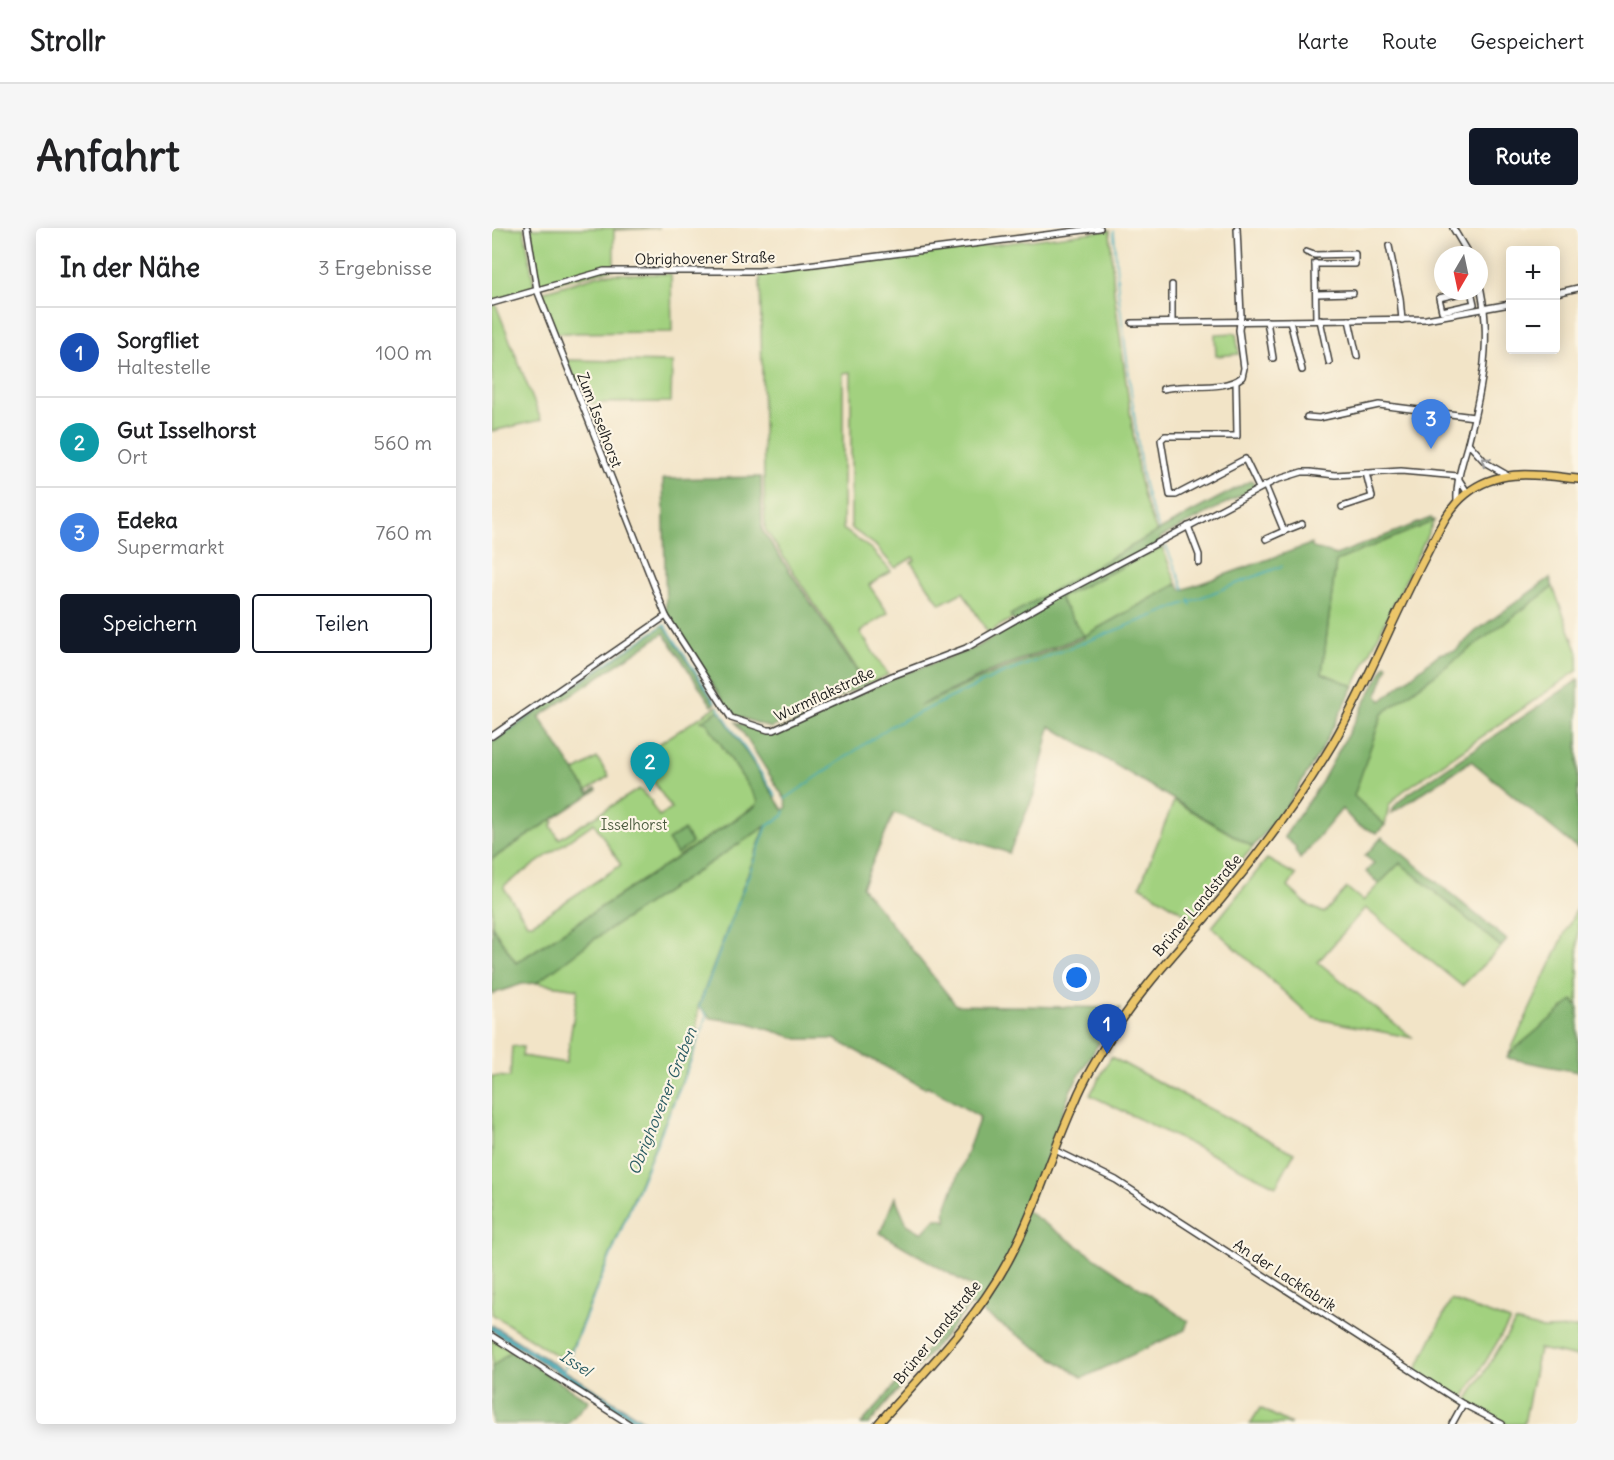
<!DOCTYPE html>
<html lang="de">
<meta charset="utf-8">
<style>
body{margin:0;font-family:Delius,sans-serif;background:#f6f6f6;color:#202124}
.controls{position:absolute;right:18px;top:18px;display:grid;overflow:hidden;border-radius:6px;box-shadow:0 3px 15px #0003}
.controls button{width:54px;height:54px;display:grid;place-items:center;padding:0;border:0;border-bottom:2px solid #e0e0e0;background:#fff;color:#202124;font:30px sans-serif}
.compass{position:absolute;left:942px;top:18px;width:54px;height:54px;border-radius:50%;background:#fff;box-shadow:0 3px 15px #0003;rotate:189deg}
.you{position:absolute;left:585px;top:750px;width:21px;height:21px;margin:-15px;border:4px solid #fff;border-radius:50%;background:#1a73e8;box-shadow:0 0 0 9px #1a73e833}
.badge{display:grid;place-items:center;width:39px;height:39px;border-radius:50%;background:#111827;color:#fff;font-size:20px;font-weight:700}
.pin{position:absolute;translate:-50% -50px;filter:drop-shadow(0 2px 3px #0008)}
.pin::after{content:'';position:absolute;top:32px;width:21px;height:18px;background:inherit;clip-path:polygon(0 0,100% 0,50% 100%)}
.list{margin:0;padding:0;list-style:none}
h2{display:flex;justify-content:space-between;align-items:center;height:78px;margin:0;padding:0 24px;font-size:26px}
h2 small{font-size:20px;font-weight:400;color:#757577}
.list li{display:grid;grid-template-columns:39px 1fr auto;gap:18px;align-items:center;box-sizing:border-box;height:90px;padding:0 24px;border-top:2px solid #e0e0e0}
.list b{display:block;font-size:22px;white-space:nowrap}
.list p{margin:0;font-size:20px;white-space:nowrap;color:#757577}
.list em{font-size:20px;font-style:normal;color:#757577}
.actions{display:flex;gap:12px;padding:18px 24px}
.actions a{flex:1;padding:14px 0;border:2px solid #111827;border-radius:6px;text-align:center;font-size:21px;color:#111827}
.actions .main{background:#111827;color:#fff}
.map{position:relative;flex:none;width:1086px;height:1196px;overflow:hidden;border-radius:6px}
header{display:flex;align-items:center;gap:36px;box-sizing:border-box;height:84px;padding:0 30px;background:#fff;border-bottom:2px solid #e0e0e0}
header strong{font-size:28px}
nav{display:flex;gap:33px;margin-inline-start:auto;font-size:21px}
.intro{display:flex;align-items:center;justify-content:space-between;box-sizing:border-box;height:144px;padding:0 36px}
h1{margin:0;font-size:42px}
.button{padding:15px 27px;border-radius:6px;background:#111827;color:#fff;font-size:21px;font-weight:700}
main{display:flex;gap:36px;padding:0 36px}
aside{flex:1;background:#fff;border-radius:6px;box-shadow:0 3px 15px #0003}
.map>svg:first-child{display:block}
</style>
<header>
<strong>Strollr</strong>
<nav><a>Karte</a><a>Route</a><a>Gespeichert</a></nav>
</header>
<div class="intro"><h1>Anfahrt</h1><a class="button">Route</a></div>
<main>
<aside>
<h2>In der Nähe<small>3 Ergebnisse</small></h2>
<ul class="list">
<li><span class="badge" style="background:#1a4fb4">1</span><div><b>Sorgfliet</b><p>Haltestelle</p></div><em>100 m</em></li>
<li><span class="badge" style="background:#0f9aa8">2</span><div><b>Gut Isselhorst</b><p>Ort</p></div><em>560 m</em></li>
<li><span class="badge" style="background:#3f7fe0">3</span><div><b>Edeka</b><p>Supermarkt</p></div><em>760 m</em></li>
</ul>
<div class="actions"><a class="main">Speichern</a><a>Teilen</a></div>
</aside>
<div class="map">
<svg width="1086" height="1196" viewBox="0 0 1086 1196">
<rect width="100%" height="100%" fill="#fcf5e5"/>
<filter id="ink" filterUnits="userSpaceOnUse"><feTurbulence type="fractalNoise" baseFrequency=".0167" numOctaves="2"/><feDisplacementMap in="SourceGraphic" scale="12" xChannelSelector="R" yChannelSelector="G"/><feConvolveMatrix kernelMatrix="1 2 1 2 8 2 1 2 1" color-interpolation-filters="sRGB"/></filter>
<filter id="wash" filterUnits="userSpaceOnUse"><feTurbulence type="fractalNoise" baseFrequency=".008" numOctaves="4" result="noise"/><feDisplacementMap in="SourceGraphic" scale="24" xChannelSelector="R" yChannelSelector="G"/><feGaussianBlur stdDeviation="1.35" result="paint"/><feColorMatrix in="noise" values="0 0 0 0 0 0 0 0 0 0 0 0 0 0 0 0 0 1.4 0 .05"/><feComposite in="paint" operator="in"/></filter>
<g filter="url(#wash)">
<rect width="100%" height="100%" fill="#f2e4c7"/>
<g fill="#a2d17f" stroke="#5f764e" stroke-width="1.5" fill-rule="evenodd">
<polygon points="0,0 32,0 42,57 39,61 0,73"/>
<polygon points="37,0 168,0 122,2 122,41 50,58 46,56"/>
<polygon points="618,2 622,64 647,249 653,273 665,304 519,387 521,390 496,405 471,364 448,376 419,334 423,332 421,329 403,340 383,317 359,300 359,144 351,145 351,301 379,321 399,343 377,357 396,385 368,404 396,447 375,456 273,301 268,46"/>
<polygon points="112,46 179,46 180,104 63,105 48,68 50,64"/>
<polygon points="4,77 49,192 0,203 0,78"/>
<polygon points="744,105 747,126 724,128 723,106"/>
<polygon points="75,132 180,134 179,174 92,175"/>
<polygon points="942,293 862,458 830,445 844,333"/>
<polygon points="670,319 685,356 592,408 567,370"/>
<polygon points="1061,359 1086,425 1086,442 910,564 897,577 893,597 861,568 890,486"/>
<path d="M225,478L227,482L210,493L215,495L266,573V576L24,735L0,698V631L59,592L62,594L59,598L67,611L147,561L160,574L159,576L167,588L180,581L151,538L147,540V534L151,526ZM102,595L129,637L41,695H35L12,660L13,657Z"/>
<polygon points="105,530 117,548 95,563 82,544"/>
<polygon points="682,573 761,619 700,690 648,658"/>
<polygon points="274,597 206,779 204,815 197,835 74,1134 0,1086 0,848 18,849 20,818 31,819 30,828 74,835 86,761 44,755 101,712"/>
<polygon points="775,631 804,647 796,659 816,677 832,685 855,660 871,673 908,634 1009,719 970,758 873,680 826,734 921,810 821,790 720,699"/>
<polygon points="1086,677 1086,779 1081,773 1017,826"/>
<polygon points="619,829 802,925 784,958 598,867"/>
<polygon points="959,1072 1018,1093 970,1173 923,1144"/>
<polygon points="1023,1094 1051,1101 1086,1100 1086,1129 1047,1121 1032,1196 1015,1196 975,1176 975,1173"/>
<polygon points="0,1111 19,1123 0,1139"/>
<polygon points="768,1180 799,1196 758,1196"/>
</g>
<g fill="#81b36e" stroke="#4e6845" stroke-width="1.5" fill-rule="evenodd">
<polygon points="269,249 270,302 374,457 279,500 245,488 237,482 174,385 171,251"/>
<path d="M760,252L763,257L761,261L668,310L670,319L567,370L592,408L685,356L690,362L819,316L821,320L844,327L939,290L942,293L844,333L830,445L862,458L830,521L794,579L761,619L558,498L543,564L517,625L402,585L370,659L464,777L628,780L579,861L540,970L533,982L696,1093L693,1102L591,1150L479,1077L377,1196H369L451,1103L484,1061L388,1005L403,969L415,996L430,1005L443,991H450L455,994L453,983L488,889L435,858L433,860L342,811H306L257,795L219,790L207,779L274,598L101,712L44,755L30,756L0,766V698L24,735L264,578L266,573L215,495L209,493L227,482L291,582L295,579L293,571L244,494L279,506L406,448L485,419L524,395L518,387L698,285ZM591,408L592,410L498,446L427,478L497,444Z"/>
<polygon points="1058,350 1061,359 890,486 862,568 893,597 885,605 865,597 850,581 808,631 803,622 804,619 792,609 829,555 894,436 896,438 885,467 889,473 947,426 964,422 984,403"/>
<polygon points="172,397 223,476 220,478 172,405 47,489 95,563 97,565 104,560 105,562 0,631 0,515"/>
<polygon points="1086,452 1086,621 979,533 900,585 902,579 913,568"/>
<polygon points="192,602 200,615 185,626 176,612"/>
<polygon points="890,609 1015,712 1009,719 908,635 887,656 874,644 882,635 873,628"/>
<polygon points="1081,772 1086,779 1086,844 1015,830 1017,826"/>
<polygon points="19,1123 97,1173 75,1196 0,1196 0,1139"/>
</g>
<polygon fill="#3cabba" stroke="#2c646b" stroke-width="1.5" points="0,1097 143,1187 157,1196 148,1196 19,1115 0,1103"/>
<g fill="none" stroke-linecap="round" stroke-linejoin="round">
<g stroke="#3cabba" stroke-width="1.5">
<polyline points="622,3 626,62 650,247 656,272 667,301"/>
<polyline points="674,318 692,361"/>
<polyline points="697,372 699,377"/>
<polyline points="697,374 790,338"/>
<polyline points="226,479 284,568"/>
<polyline points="0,513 171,397 173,397 223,474"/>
<polyline points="293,571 399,498 505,448 694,375"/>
<polyline points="71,1144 198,835 215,787 207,779 210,771 275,598 291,588 293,583"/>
</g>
</g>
</g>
<g filter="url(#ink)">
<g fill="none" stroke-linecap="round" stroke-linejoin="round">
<g stroke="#3c3a36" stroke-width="8">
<g id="minor">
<polyline points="35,0 45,62 174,388"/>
<polyline points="961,0 977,27"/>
<polyline points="897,18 908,70 910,92"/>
<polyline points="814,24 822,27 863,26 863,36 823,36"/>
<polyline points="823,35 824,92"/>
<polyline points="680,57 680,94"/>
<polyline points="977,63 947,70 950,83 982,76 979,63"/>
<polyline points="1064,65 1086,60"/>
<polyline points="824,66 861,65"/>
<polyline points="0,75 112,43 267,43 608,0"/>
<polyline points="828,92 837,134"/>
<polyline points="857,92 865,128"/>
<polyline points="775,93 781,130"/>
<polyline points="798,93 810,142"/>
<polyline points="640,95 934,91 1018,76"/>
<polyline points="744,154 745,208 673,208 669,212 678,267 684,267 753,231 767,260"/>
<path d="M671,161C695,155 731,164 750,149L752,140L747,102L749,87L745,0"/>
<polyline points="815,189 827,190 887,177 982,189"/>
<polyline points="976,215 994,235 1015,247"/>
<polyline points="966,250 975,264"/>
<polyline points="773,257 792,303 774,311"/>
<path d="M965,274C964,253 970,236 976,215C990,160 1001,110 987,54"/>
<polyline points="850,279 880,269 874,245"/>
<polyline points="696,298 707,327 707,335"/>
<polyline points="792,303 810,296"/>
<polyline points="0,508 174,388 239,490 276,502 282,502 400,448 474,420 567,367 784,252 810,244 818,244 843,247 909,243 966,248"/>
<polyline points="563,922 624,952 971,1176 1010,1196"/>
<polyline points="0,1108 137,1196"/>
<polyline points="960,1196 971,1176"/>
</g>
</g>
<g stroke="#3c3a36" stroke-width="10">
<path id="major" d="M386,1196C432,1144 483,1094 516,1033C544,982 559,926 583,874C594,847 610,823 625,799C655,753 695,712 730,670C771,621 808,570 841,515C876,455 901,389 934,327C945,306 955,281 974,266C1007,239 1047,247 1086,251"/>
</g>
<use href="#minor" stroke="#fff" stroke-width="5"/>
<use href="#major" stroke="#ecc669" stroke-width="7"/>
</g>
<defs><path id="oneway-chevron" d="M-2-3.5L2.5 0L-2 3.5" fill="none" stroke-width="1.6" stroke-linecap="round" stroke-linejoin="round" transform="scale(1.5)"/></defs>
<use stroke="#999" href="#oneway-chevron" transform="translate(993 233) rotate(-140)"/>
</g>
<g text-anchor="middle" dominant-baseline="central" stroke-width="4.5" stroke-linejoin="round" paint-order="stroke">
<g font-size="15" fill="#1c1c1c" stroke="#fcf5e5">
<text transform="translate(213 30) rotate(-1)">Obrighovener Straße</text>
<text transform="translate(108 192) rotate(69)">Zum Isselhorst</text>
<text transform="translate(332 466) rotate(-25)">Wurmflakstraße</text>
<text transform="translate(705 677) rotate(-50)">Brüner Landstraße</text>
<text transform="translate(793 1047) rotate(33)">An der Lackfabrik</text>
<text transform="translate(445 1104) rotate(-51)">Brüner Landstraße</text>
</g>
<g font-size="15" fill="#4b5b3f" stroke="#fcf5e5">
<text x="142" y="596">Isselhorst</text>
</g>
<g font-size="16" font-style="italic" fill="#2a5c63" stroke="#fcf5e5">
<text transform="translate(170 873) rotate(-68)">Obrighovener Graben</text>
<text transform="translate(84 1135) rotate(33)">Issel</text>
</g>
</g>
</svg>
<div class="controls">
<button>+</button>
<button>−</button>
</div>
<svg class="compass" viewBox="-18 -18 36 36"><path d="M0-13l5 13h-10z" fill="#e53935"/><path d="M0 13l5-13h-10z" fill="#757577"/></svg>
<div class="you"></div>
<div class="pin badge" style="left:615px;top:826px;background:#1a4fb4">1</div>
<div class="pin badge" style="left:158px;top:564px;background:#0f9aa8">2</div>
<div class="pin badge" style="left:939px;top:221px;background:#3f7fe0">3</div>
</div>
</main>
